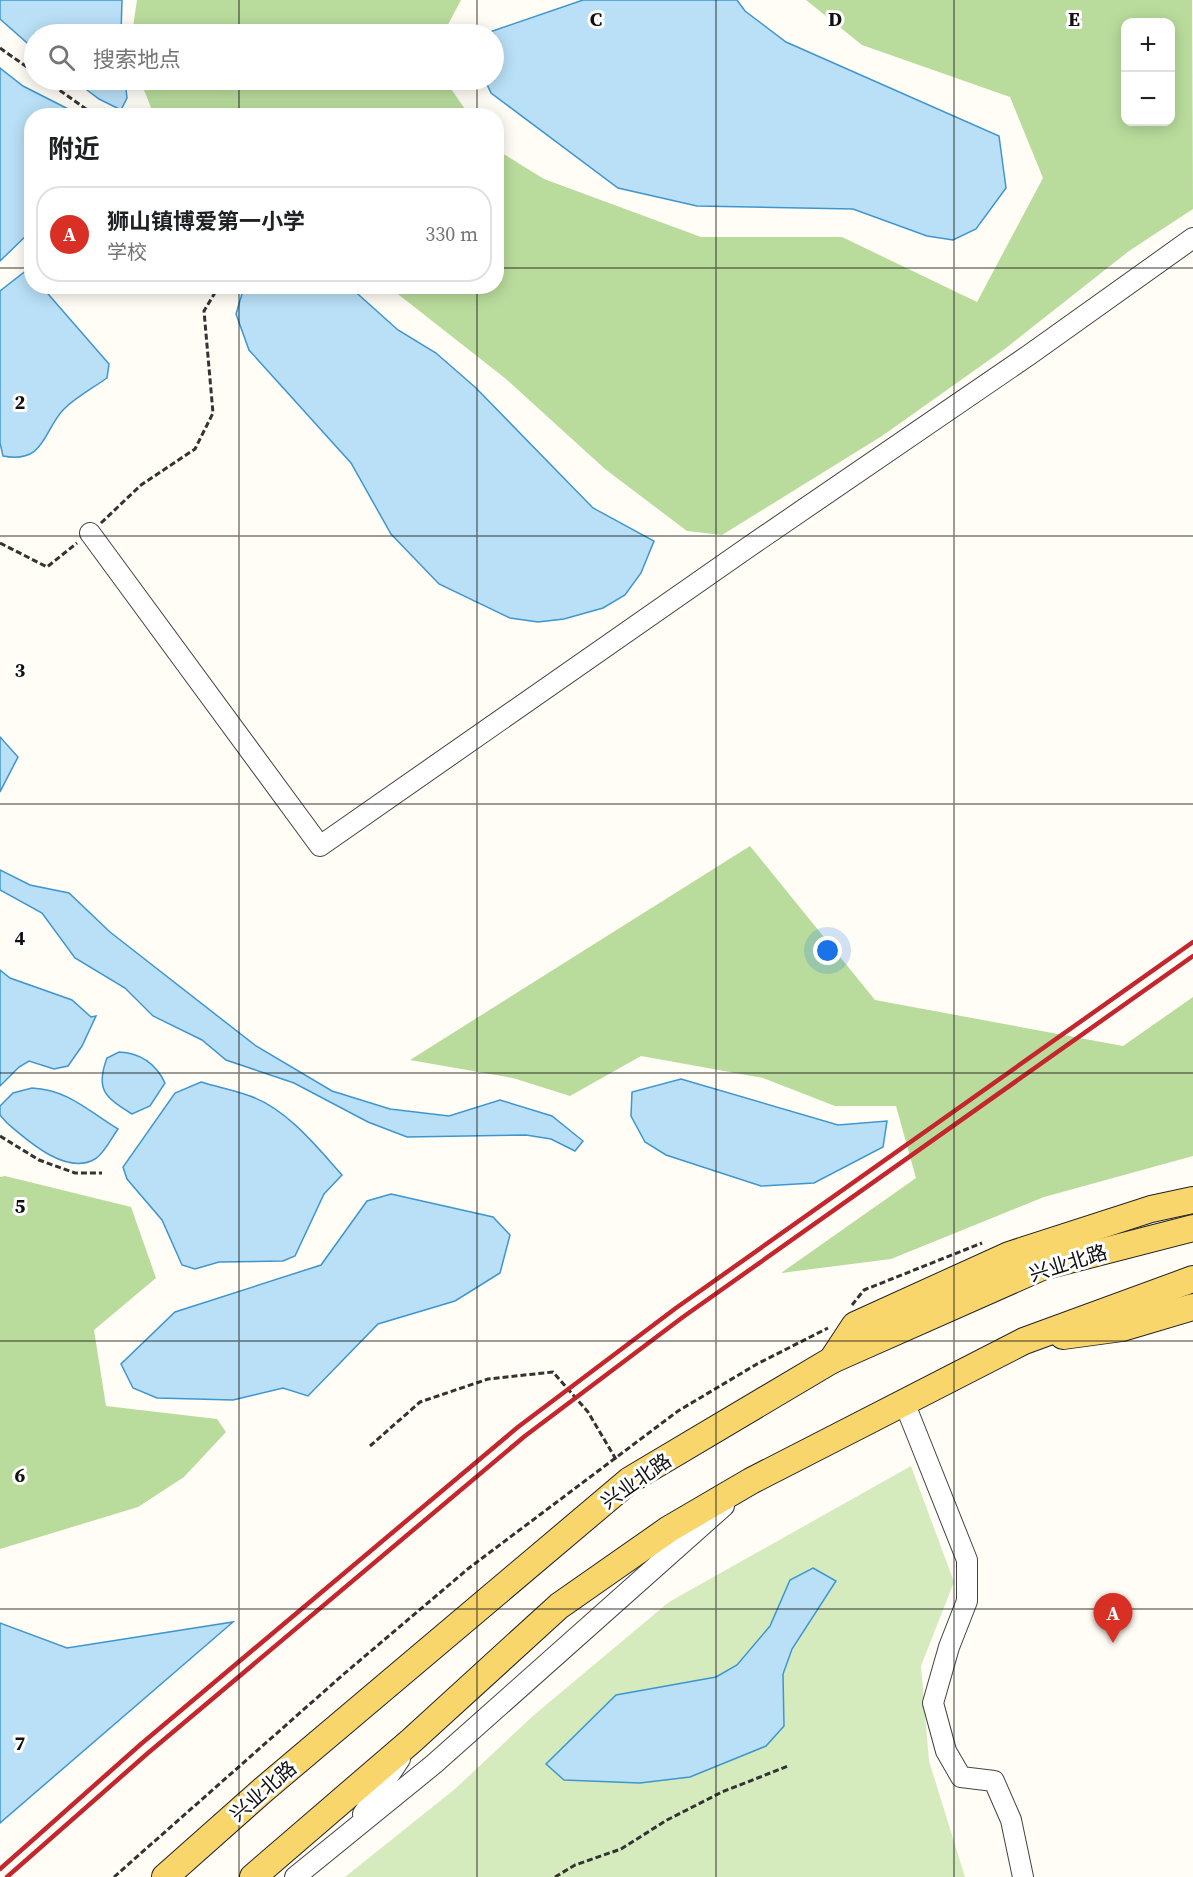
<!DOCTYPE html>
<html lang="zh">
<meta charset="utf-8">
<style>
body{margin:0;font-family:"Source Serif 4","Noto Sans SC",serif;background:#f6f6f6;color:#202124}
.controls{position:absolute;right:18px;top:18px;display:grid;overflow:hidden;border-radius:12px;box-shadow:0 3px 15px #0003}
.controls button{width:54px;height:54px;display:grid;place-items:center;padding:0;border:0;border-bottom:2px solid #e0e0e0;background:#fff;color:#202124;font:30px sans-serif}
.you{position:absolute;left:828px;top:951px;width:21px;height:21px;margin:-15px;border:4px solid #fff;border-radius:50%;background:#1a73e8;box-shadow:0 0 0 9px #1a73e833}
.badge{display:grid;place-items:center;width:39px;height:39px;border-radius:50%;background:#d93025;color:#fff;font-size:20px;font-weight:700}
.pin{position:absolute;translate:-50% -50px;filter:drop-shadow(0 2px 3px #0008)}
.pin::after{content:'';position:absolute;top:32px;width:21px;height:18px;background:inherit;clip-path:polygon(0 0,100% 0,50% 100%)}
.list{margin:0;padding:0;list-style:none}
h2{display:flex;justify-content:space-between;align-items:center;height:78px;margin:0;padding:0 24px;font-size:26px}
h2 small{font-size:20px;font-weight:400;color:#757577}
.list li{display:grid;grid-template-columns:39px 1fr auto;gap:18px;align-items:center;box-sizing:border-box;height:96px;margin:0 12px 12px;padding:0 12px;border:2px solid #e0e0e0;border-radius:24px}
.list b{display:block;font-size:22px;white-space:nowrap}
.list p{margin:0;font-size:20px;white-space:nowrap;color:#757577}
.list em{font-size:20px;font-style:normal;color:#757577}
.icon{flex:none;width:33px;height:33px;fill:none;stroke:currentColor;stroke-width:2;stroke-linecap:round;stroke-linejoin:round}
.map{position:relative;flex:none;width:1193px;height:1877px;overflow:hidden}
.search{position:absolute;background:#fff;box-shadow:0 3px 15px #0003;left:24px;top:24px;width:480px;height:66px;display:flex;align-items:center;gap:15px;box-sizing:border-box;padding:0 21px;border-radius:33px;color:#757577;font-size:22px}
.panel{position:absolute;background:#fff;box-shadow:0 3px 15px #0003;left:24px;top:108px;width:480px;height:186px;border-radius:24px}
.map>svg:first-child{display:block}
</style>
<div class="map">
<svg width="1193" height="1877" viewBox="0 0 1193 1877">
<rect width="100%" height="100%" fill="#fffdf5"/>
<polygon fill="#d5ebbd" points="911,1466 954,1582 921,1666 929,1761 965,1877 345,1877 455,1789 534,1715 669,1602"/>
<g fill="#b9dc9c" fill-rule="evenodd">
<polygon points="137,0 461,0 443,34 132,34"/>
<path d="M806,0H1192L1193,209L1129,251L1006,348L882,436L722,535L687,531L605,469L506,379L389,287L496,286L497,150L544,179L701,237H842L977,302L1043,178L1010,97L862,45ZM1170,22V122H1126V22Z"/>
<polygon points="140,80 445,80 469,115 154,115"/>
<polygon points="750,846 875,1000 1123,1046 1193,997 1193,1156 1044,1197 891,1259 781,1273 916,1178 896,1106 835,1106 763,1078 641,1056 570,1096 513,1078 410,1060"/>
<polygon points="5,1176 131,1207 156,1278 94,1330 106,1406 217,1419 226,1432 184,1477 138,1507 0,1549 0,1177"/>
</g>
<g fill="#b9e0f7" stroke="#3f96cf" stroke-width="1.5">
<polygon points="0,0 122,0 121,34 34,34 34,49 0,19"/>
<polygon points="583,0 737,0 745,11 786,42 999,136 1006,188 976,229 953,240 927,236 853,209 697,206 618,188 491,93 485,80 494,80 494,34 484,34"/>
<polygon points="0,68 23,86 80,115 32,116 31,231 0,261"/>
<polygon points="74,80 125,80 127,98 121,110 99,99"/>
<path d="M27,270L31,274L32,286L42,287L109,364L107,378C93,388 76,397 64,409C43,430 46,464 3,456L0,443V291Z"/>
<polygon points="244,287 350,287 398,330 436,353 476,388 593,508 654,541 641,573 625,595 603,608 564,619 538,622 510,618 439,584 391,534 351,463 249,350 236,314"/>
<polygon points="0,737 18,757 0,792"/>
<polygon points="0,870 30,885 69,893 110,932 256,1046 332,1091 390,1109 449,1116 500,1100 552,1116 583,1141 575,1151 551,1139 526,1135 407,1137 368,1122 294,1083 226,1060 202,1040 153,1016 125,988 75,958 42,913 0,890"/>
<polygon points="0,970 10,978 72,1000 91,1017 96,1016 82,1046 68,1066 54,1069 29,1061 19,1067 0,1086"/>
<path d="M119,1052C140,1053 156,1064 165,1083L150,1106L132,1114C105,1097 95,1090 107,1058Z"/>
<polygon points="681,1079 838,1125 887,1121 883,1147 814,1183 761,1186 666,1155 645,1142 631,1116 632,1092"/>
<path d="M201,1082C217,1087 234,1090 250,1096C287,1109 317,1147 342,1175L324,1194L295,1256L283,1261L219,1262L195,1269L182,1265L162,1220L127,1179L123,1167L175,1093Z"/>
<path d="M32,1088C69,1090 88,1111 118,1129C112,1137 104,1154 95,1159C66,1176 27,1140 7,1123L0,1115V1106L13,1093Z"/>
<polygon points="391,1194 493,1217 510,1235 500,1273 455,1301 378,1324 308,1396 283,1388 233,1400 157,1398 133,1388 121,1364 175,1312 321,1265 367,1201"/>
<polygon points="813,1568 836,1581 792,1649 783,1674 784,1726 766,1746 690,1777 640,1783 564,1780 546,1764 616,1695 716,1677 737,1665 770,1626 790,1580"/>
<polygon points="233,1622 0,1823 0,1623 67,1648"/>
</g>
<g fill="none" stroke-linecap="round" stroke-linejoin="round">
<g stroke="#444" stroke-width="22">
<g id="minor">
<polyline points="90,533 320,846 750,546 1029,355 1193,238"/>
<polyline points="904,1402 967,1560 967,1601 949,1647 933,1703 946,1751 961,1777 994,1781 1011,1820 1023,1877"/>
<polyline points="363,1814 400,1759"/>
<polyline points="295,1877 434,1764 724,1506"/>
</g>
</g>
<g stroke="#222" stroke-width="28">
<g id="major">
<polyline points="1063,1336 1122,1328 1193,1307"/>
<polyline points="832,1360 855,1325 1009,1255 1151,1209 1193,1200"/>
<polyline points="165,1877 263,1790 630,1480 832,1360 1042,1267 1193,1228"/>
<polyline points="253,1877 411,1741 559,1606 669,1529 751,1481 1024,1341 1193,1279"/>
</g>
</g>
<g stroke="#333" stroke-width="3" stroke-dasharray="6 3" stroke-linecap="butt">
<polyline points="0,48 34,72"/>
<polyline points="45,80 96,116"/>
<polyline points="101,523 141,485 195,449 213,413 204,311 219,286"/>
<polyline points="0,543 47,567 77,543"/>
<polyline points="0,1136 39,1160 75,1173 102,1173"/>
<polyline points="852,1305 864,1290 982,1243"/>
<polyline points="370,1446 420,1402 488,1379 553,1372 588,1412 617,1461"/>
<polyline points="114,1877 345,1673 469,1568 678,1411 757,1364 828,1328"/>
<polyline points="555,1877 575,1865 621,1849 667,1820 722,1792 788,1766"/>
</g>
<use href="#minor" stroke="#fff" stroke-width="20"/>
<use href="#major" stroke="#f9d66b" stroke-width="26"/>
<g stroke="#c4262e" stroke-width="4.5">
<polyline points="0,1869 141,1744 518,1427 676,1308 1193,942"/>
<polyline points="7,1877 148,1753 525,1436 683,1317 1193,956"/>
</g>
</g>
<path fill="none" stroke="#111" stroke-width="1.5" stroke-opacity="0.55" d="M239,0V34M477,0V34M716,0V1877M954,0V1877M239,80V116M477,80V116M0,268H32M496,268H1193M239,286V1877M477,286V1877M0,536H1193M0,804H1193M0,1073H1193M0,1341H1193M0,1609H1193"/>
<g text-anchor="middle" dominant-baseline="central" stroke-width="6" stroke-linejoin="round" paint-order="stroke">
<g font-size="20" fill="#111" stroke="#fff">
<text transform="translate(1068 1263) rotate(-17)">兴业北路</text>
<text transform="translate(636 1481) rotate(-35)">兴业北路</text>
<text transform="translate(263 1791) rotate(-41)">兴业北路</text>
</g>
</g>
<g font-size="20" text-anchor="middle" font-weight="bold" fill="#111" stroke="#fff" stroke-width="6" stroke-linejoin="round" paint-order="stroke">
<text x="596" y="26">C</text>
<text x="835" y="26">D</text>
<text x="1074" y="26">E</text>
<text x="20" y="409">2</text>
<text x="20" y="677">3</text>
<text x="20" y="945">4</text>
<text x="20" y="1213">5</text>
<text x="20" y="1482">6</text>
<text x="20" y="1750">7</text>
</g>
</svg>
<div class="controls">
<button>+</button>
<button>−</button>
</div>
<div class="you"></div>
<div class="pin badge" style="left:1113px;top:1643px">A</div>
<div class="search"><svg class="icon" aria-label="search" viewBox="0 0 24 24"><circle cx="10" cy="10" r="6"/><path d="M15 15l6 6"/></svg>搜索地点</div>
<section class="panel">
<h2>附近<small></small></h2>
<ul class="list">
<li><span class="badge">A</span><div><b>狮山镇博爱第一小学</b><p>学校</p></div><em>330 m</em></li>
</ul>
</section>
</div>
